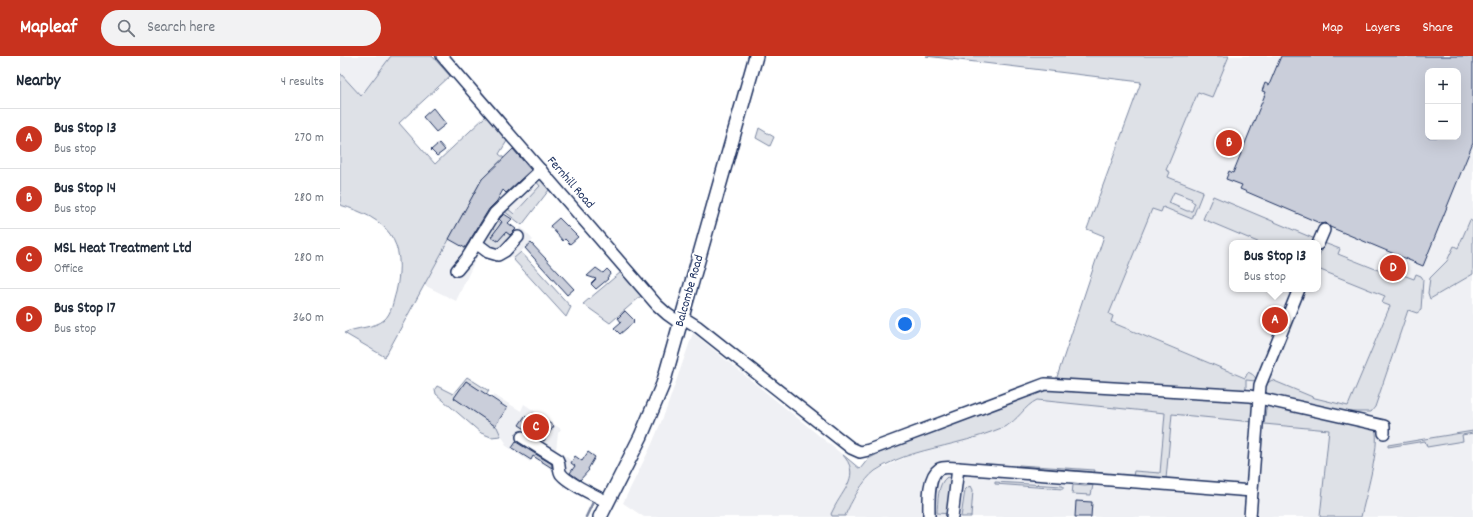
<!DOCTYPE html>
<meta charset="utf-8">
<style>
body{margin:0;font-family:Dekko,sans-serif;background:#f2f2f3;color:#1f2937}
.controls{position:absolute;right:12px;top:12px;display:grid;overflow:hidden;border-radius:8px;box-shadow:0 4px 16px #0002}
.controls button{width:36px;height:36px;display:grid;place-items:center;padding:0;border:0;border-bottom:1px solid #e0e1e3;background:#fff;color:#1f2937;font:20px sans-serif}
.you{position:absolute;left:565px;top:268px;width:14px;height:14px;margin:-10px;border:3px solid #fff;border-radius:50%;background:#1a73e8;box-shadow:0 0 0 6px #1a73e833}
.badge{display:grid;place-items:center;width:26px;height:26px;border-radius:50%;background:#c8321e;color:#fff;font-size:13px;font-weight:700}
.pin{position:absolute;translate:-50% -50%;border:2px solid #fff;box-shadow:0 1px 4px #0006}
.popup{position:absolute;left:889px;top:184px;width:92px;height:52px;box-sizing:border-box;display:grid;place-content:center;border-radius:8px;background:#fff;filter:drop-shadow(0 1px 3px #0005);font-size:13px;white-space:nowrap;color:#747a83}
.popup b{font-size:15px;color:#1f2937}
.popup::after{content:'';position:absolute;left:50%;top:100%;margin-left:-8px;border:8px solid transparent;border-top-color:#fff}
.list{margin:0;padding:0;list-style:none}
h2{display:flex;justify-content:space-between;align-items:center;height:52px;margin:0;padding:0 16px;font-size:17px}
h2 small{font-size:13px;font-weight:400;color:#747a83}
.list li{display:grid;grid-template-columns:26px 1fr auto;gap:12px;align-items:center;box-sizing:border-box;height:60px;padding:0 16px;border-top:1px solid #e0e1e3}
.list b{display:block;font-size:15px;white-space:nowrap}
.list p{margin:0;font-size:13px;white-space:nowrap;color:#747a83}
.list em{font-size:13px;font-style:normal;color:#747a83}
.icon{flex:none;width:22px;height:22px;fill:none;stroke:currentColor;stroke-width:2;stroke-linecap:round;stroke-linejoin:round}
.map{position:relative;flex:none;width:1133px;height:461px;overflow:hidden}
header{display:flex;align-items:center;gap:24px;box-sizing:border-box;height:56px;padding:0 20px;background:#c8321e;color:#fff}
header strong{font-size:19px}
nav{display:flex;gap:22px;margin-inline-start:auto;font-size:14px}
.search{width:280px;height:36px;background:#f2f2f3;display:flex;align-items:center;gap:10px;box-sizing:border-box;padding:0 14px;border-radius:22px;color:#747a83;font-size:15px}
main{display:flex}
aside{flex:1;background:#fff}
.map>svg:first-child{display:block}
</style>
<header>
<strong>Mapleaf</strong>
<div class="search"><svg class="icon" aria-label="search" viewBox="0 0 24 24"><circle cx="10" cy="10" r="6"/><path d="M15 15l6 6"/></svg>Search here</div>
<nav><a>Map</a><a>Layers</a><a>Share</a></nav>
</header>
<main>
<aside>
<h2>Nearby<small>4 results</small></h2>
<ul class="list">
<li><span class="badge">A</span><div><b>Bus Stop 13</b><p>Bus stop</p></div><em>270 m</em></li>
<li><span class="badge">B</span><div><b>Bus Stop 14</b><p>Bus stop</p></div><em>280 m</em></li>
<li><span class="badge">C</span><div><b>MSL Heat Treatment Ltd</b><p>Office</p></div><em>280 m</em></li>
<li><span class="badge">D</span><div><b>Bus Stop 17</b><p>Bus stop</p></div><em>360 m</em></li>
</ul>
</aside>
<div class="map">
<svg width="1133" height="461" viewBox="0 0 1133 461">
<rect width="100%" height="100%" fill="#fff"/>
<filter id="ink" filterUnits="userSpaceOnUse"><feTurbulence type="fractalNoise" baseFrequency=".025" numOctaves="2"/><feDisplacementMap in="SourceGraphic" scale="8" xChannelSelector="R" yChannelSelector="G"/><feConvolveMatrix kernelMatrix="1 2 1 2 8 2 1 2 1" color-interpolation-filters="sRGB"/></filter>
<g filter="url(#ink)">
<g fill="#eff0f4" fill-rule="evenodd">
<polygon points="0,0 51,0 21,40 0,17"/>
<path d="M889,0H1133V166L1130,165L1118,192L1114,191L1107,205L1090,222L1088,237L1090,243L1133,218V461H1019L1029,377L924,368L989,374L980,461H304L283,447L312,388L326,354L353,277L520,413L498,448L505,460L509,451L526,425L533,417L540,413L571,399L617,387L665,371L674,365L690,348L697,344L913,366L906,334V322L765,263L858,35L872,41ZM1088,15H1118V81H1088ZM864,163L974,183L973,187H978V202L985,187L1000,193L998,197L1066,225L1068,254L1034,354L1031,356H1024L1008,350L1053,241L978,212V233H892V187H920Z"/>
<polygon points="192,114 199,121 201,130 173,158 168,152 156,163 143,182 161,193 171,180 174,181 181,171 193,184 173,203 169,199 159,201 140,194 116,245 84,229 109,183 128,194 142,173 160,140 165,136 168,138"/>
<polygon points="154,339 181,355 184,348 221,373 218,377 216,394 232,405 235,410 229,420 216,418 205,408 193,400 190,406 165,389 166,387 155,370 167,352 152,342"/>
</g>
<g fill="#dee1e7" stroke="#7c88a2" fill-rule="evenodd">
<path d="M51,0H92L110,20L59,67L95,108L146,60L167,85L159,98L164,102L142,123L45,301L4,277C16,271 35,272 44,264C52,257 53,245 56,236C68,185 47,162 0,149V17L21,40Z"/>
<path d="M586,0H889L872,41L858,36L826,114L830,116L828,121L863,135L852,163L823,151L821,156L812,153L769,258L773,260L771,266L905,322L908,316C912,318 916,320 916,325L906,324V334L914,336L913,366L832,358L826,423L793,420L794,415L820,417L825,357L697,344C684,350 678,365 664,371C649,377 632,383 615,387C588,394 559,399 535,415C524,423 510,447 505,460H492L491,458L493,454C503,433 522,419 502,398L520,413L528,403L547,393L716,324L764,180L747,173L801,26ZM834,136L852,143L851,145L855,147L852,155H847L829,147Z"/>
<polygon points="419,72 434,81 430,90 416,82"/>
<polygon points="199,121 226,151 225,152 209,134 182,169 164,155 167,152 174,158 200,130 195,124"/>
<polygon points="873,140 975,183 973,187 920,187 863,163"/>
<polygon points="156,163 161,167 152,181 158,185 166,176 171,180 161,193 157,196 143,186"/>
<polygon points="1130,164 1133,166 1133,218 1090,243 1088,237 1090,222 1107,205 1114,190 1118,192"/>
<polygon points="984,187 1000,193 998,198 1053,220 1055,216 1074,223 1076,218 1081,220 1083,223 1081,254 1077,257 1068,254 1035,351 1031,356 1008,356 999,355 929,339 925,335 926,328 932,324 975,342 1008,350 1050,250 1042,247 1045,240 978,213 978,202"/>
<polygon points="181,196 231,251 226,261 173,203"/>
<polygon points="281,216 301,240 270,267 243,248"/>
<polygon points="127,321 149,335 146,339 126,325 114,342 157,371 161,380 151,381 141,377 96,338 95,333 97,330 113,338"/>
<path d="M927,346L1035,373C1041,388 1025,442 1021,461H980L989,374L924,368Z"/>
<polygon points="1133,375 1133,377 1122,379 1123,385 1087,391 1085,385 1048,391 1048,389"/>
<polygon points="679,409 755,414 754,418 678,412"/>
<path d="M607,421L612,423L610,458L597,457C598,446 597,428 607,421Z"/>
<polygon points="655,426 723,430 723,433 655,428"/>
<polygon points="733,429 745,430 753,429 751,439 732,438"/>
<polygon points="631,430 633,434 631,461 621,461 625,434 628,431"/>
</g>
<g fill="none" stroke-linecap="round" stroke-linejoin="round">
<polyline stroke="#77839f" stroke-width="2.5" points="246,461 254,444"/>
</g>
<g fill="#caceda" stroke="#1b2f5e" fill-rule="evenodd">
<path d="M941,0H1133V87L1083,210L990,171L986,167L982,168L900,133L902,129L886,123L889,115L893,117L926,36L922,35L925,27L929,29ZM1088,15H1118V81H1088Z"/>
<polygon points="93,52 106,68 96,76 83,61"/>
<polygon points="99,87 105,94 97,100 91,94"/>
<polygon points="173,93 191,114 166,137 163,134 157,145 149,153 125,192 109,183 142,123"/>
<polygon points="164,158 172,163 168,167 176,173 170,179 166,176 158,185 151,181 162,166 159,163"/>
<polygon points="219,162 238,181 230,188 225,183 223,185 210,170"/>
<polygon points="191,187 234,233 227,239 185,192"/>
<polygon points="256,212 263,217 267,213 271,217 267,222 268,223 256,233 251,228 256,223 247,220"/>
<polygon points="285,255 294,264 293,265 294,266 280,278 274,272 281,266 278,262"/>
<polygon points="126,325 167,352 155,370 114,342"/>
<polygon points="193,357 214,370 204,385 179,369 185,360 189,363"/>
<polygon points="176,386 212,408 212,412 193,400 191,404 172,392"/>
<polygon points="248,396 255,401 248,413 249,414 240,424 230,417 235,410 231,407 235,400 242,405"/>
<polygon points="736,445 752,446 751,461 735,461"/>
</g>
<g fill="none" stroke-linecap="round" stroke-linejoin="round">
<g stroke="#1b2f5e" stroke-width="14">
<g id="minor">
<polyline points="102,0 317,249 327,258 341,268"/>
<polyline points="136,187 148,196 158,199 165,195 178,181"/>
<polyline points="978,188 984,174"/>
<polyline points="117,214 127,202 155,157 201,114"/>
<polyline points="342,261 358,271 511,392 520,396 529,394 705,328 910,340 1044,370 1044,377"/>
<path d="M182,381L217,403C220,407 218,413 221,418C229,428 256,440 268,446"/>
<path d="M589,461C589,448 587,421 599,413C605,410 612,412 618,412"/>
<polyline points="612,461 618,412 912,435"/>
<polyline points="910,461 920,329 959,233"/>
</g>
</g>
<g stroke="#1b2f5e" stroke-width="16">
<polyline id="major" points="260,461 301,380 323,328 416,0"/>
</g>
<use href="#minor" stroke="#fff" stroke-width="11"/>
<use href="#major" stroke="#fff" stroke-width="13"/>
</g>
</g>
<g text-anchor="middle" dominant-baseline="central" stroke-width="4" stroke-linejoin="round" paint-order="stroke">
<g font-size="13" fill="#1b2f5e" stroke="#fff">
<text transform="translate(230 127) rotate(49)">Fernhill Road</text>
<text transform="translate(350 235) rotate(-74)">Balcombe Road</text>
</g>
</g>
</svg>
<div class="controls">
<button>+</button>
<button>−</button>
</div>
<div class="you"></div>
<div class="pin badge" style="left:935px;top:264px">A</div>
<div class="popup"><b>Bus Stop 13</b>Bus stop</div>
<div class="pin badge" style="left:889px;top:87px">B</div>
<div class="pin badge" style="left:196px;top:371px">C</div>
<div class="pin badge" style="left:1053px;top:212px">D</div>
</div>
</main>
